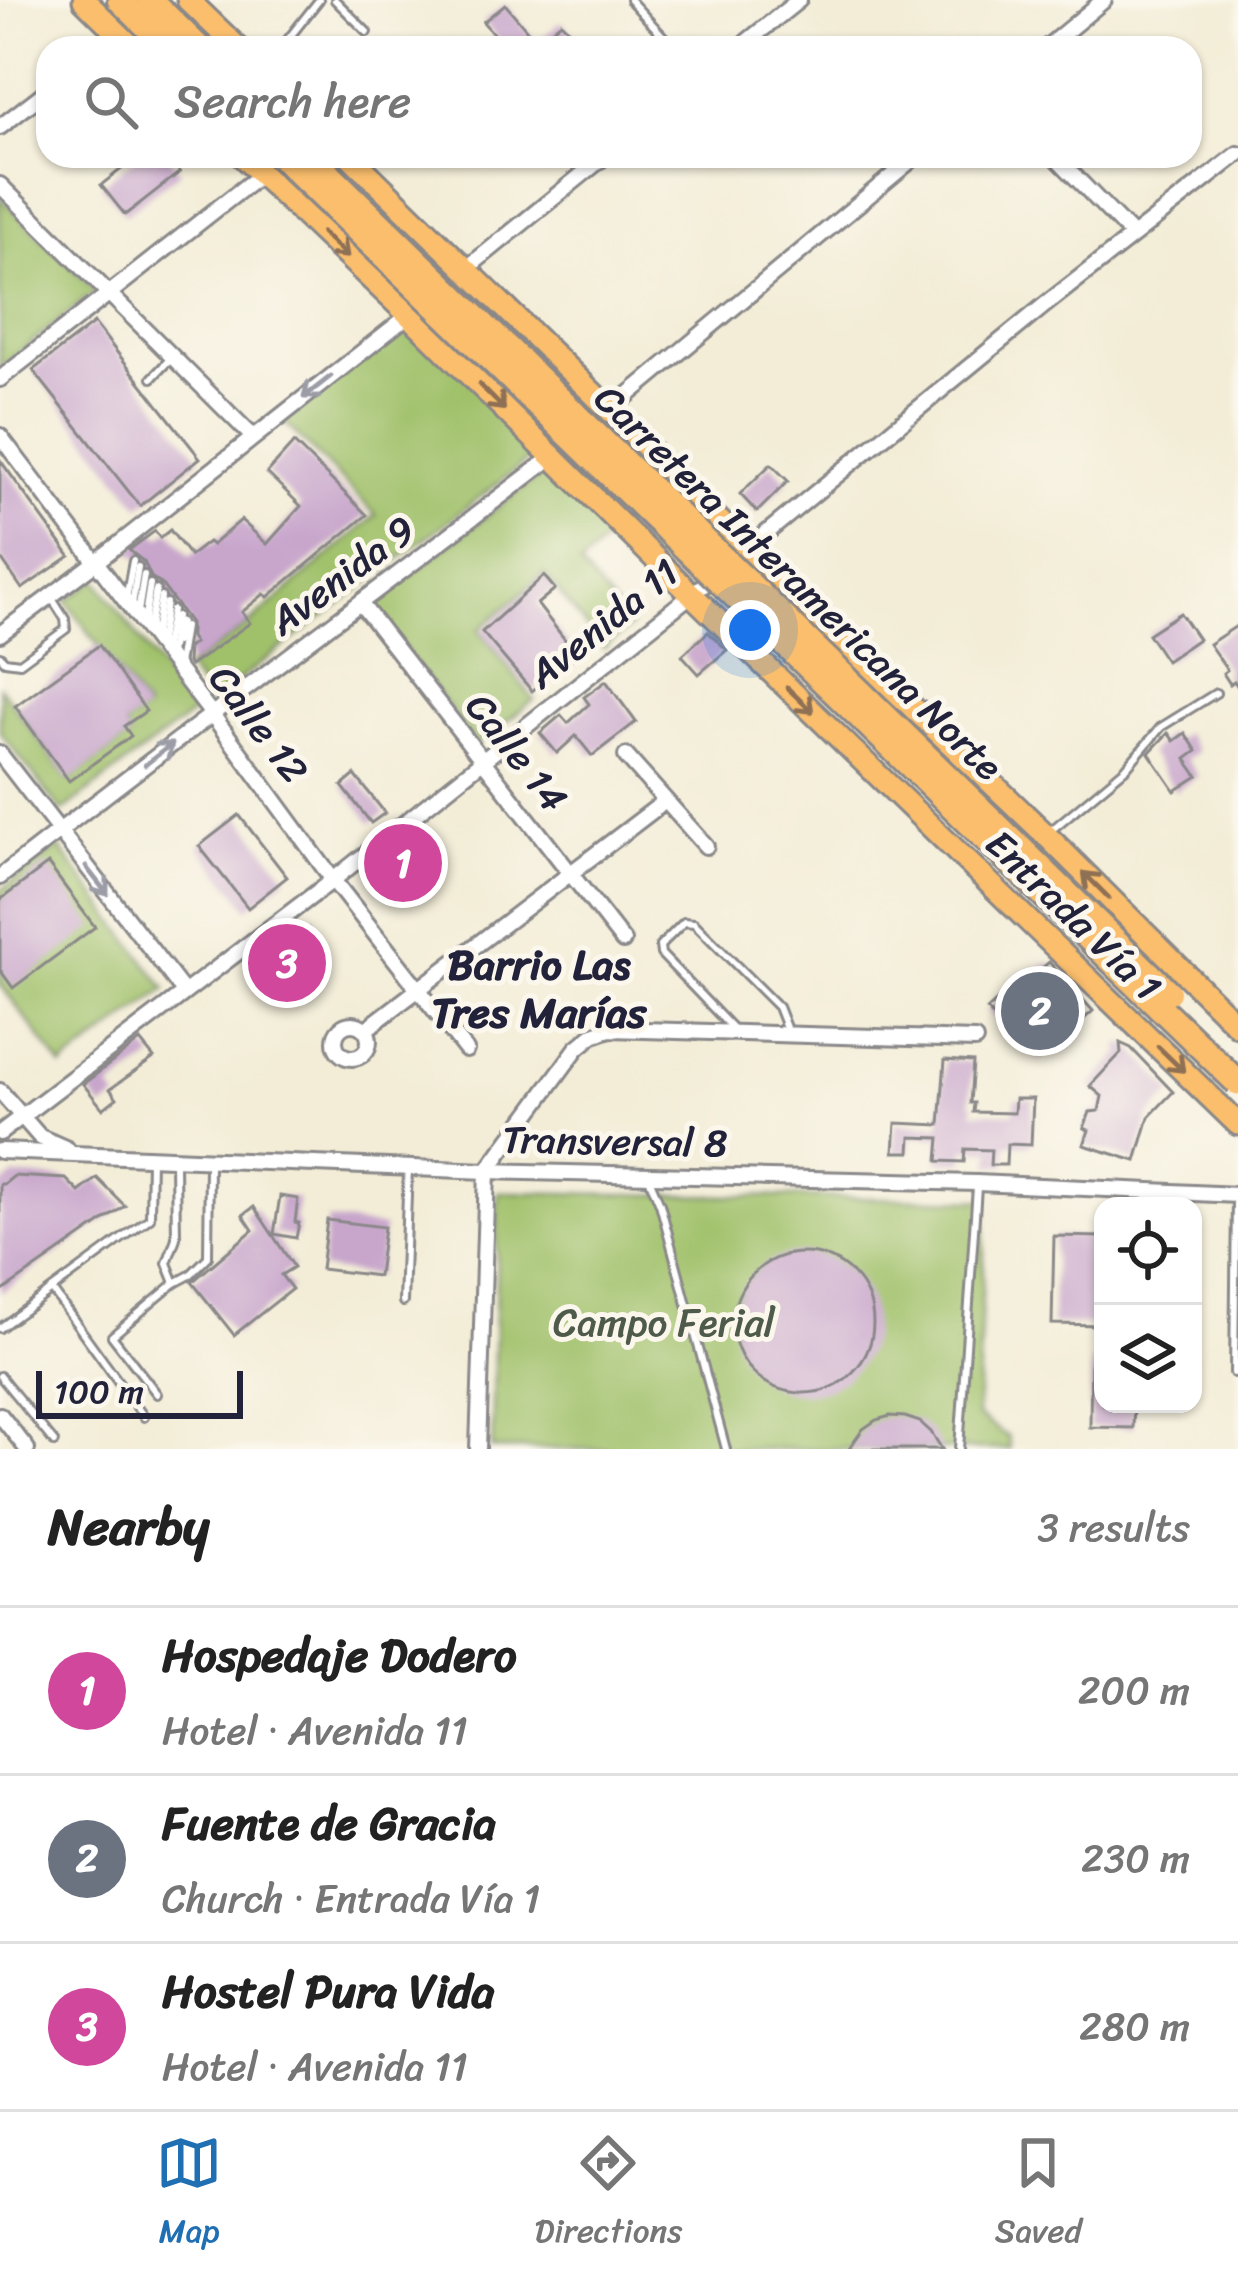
<!DOCTYPE html>
<meta charset="utf-8">
<style>
body{margin:0;font-family:Sriracha,sans-serif;background:#f2f2f2;color:#222}
.controls{position:absolute;right:36px;bottom:36px;display:grid;overflow:hidden;border-radius:24px;box-shadow:0 3px 9px #0004}
.controls button{width:108px;height:108px;display:grid;place-items:center;padding:0;border:0;border-bottom:3px solid #e0e0e0;background:#fff;color:#222;font:60px sans-serif}
.scale{position:absolute;left:36px;bottom:30px;width:207px;box-sizing:border-box;padding-left:12px;border:6px solid #22223b;border-top:0;font-size:33px;line-height:42px;white-space:nowrap;color:#22223b;-webkit-text-stroke:9px #fbf7ec;paint-order:stroke}
.you{position:absolute;left:750px;top:630px;width:42px;height:42px;margin:-30px;border:9px solid #fff;border-radius:50%;background:#1a73e8;box-shadow:0 0 0 18px #1a73e833}
.badge{display:grid;place-items:center;width:78px;height:78px;border-radius:50%;background:#1f6fb2;color:#fff;font-size:39px;font-weight:700}
.pin{position:absolute;translate:-50% -50%;border:6px solid #fff;box-shadow:0 3px 12px #0006}
.list{margin:0;padding:0;list-style:none}
h2{display:flex;justify-content:space-between;align-items:center;height:156px;margin:0;padding:0 48px;font-size:51px}
h2 small{font-size:39px;font-weight:400;color:#767676}
.list li{display:grid;grid-template-columns:78px 1fr auto;gap:36px;align-items:center;box-sizing:border-box;height:168px;padding:0 48px;border-top:3px solid #e0e0e0}
.list b{display:block;font-size:45px;white-space:nowrap}
.list p{margin:0;font-size:39px;white-space:nowrap;color:#767676}
.list em{font-size:39px;font-style:normal;color:#767676}
.icon{flex:none;width:66px;height:66px;fill:none;stroke:currentColor;stroke-width:2;stroke-linecap:round;stroke-linejoin:round}
.map{position:relative;flex:none;width:1238px;height:1449px;overflow:hidden}
.search{position:absolute;background:#fff;box-shadow:0 3px 9px #0004;left:36px;right:36px;top:36px;height:132px;display:flex;align-items:center;gap:30px;box-sizing:border-box;padding:0 42px;border-radius:36px;color:#767676;font-size:45px}
.sheet{height:660px;background:#fff}
nav{display:flex;justify-content:space-around;align-items:center;box-sizing:border-box;height:168px;border-top:3px solid #e0e0e0;background:#fff;font-size:33px;color:#767676}
nav a{display:grid;justify-items:center;gap:6px}
nav .on{color:#1f6fb2}
.map>svg:first-child{display:block}
</style>
<div class="map">
<svg width="1238" height="1449" viewBox="0 0 1238 1449">
<rect width="100%" height="100%" fill="#fbf7ec"/>
<filter id="ink" filterUnits="userSpaceOnUse"><feTurbulence type="fractalNoise" baseFrequency=".00833" numOctaves="2"/><feDisplacementMap in="SourceGraphic" scale="24" xChannelSelector="R" yChannelSelector="G"/><feConvolveMatrix kernelMatrix="1 2 1 2 8 2 1 2 1" color-interpolation-filters="sRGB"/></filter>
<filter id="wash" filterUnits="userSpaceOnUse"><feTurbulence type="fractalNoise" baseFrequency=".004" numOctaves="4" result="noise"/><feDisplacementMap in="SourceGraphic" scale="48" xChannelSelector="R" yChannelSelector="G"/><feGaussianBlur stdDeviation="2.7" result="paint"/><feColorMatrix in="noise" values="0 0 0 0 0 0 0 0 0 0 0 0 0 0 0 0 0 1.4 0 .05"/><feComposite in="paint" operator="in"/></filter>
<g filter="url(#wash)">
<rect width="100%" height="100%" fill="#f3edd7"/>
<g fill="#a0c16a" stroke="#617252" stroke-width="3">
<polygon points="0,197 96,291 0,368"/>
<polygon points="416,317 551,443 212,701 186,669 250,623 376,515 284,422"/>
<polygon points="551,467 613,532 580,566 631,625 604,649 544,574 479,630 534,700 477,745 370,605"/>
<polygon points="96,579 193,713 62,812 0,732 0,687 69,780 130,736 124,726 146,710 66,601"/>
<polygon points="59,847 166,989 62,1067 0,984 0,891"/>
<polygon points="498,1192 986,1200 977,1416 1008,1437 1010,1449 492,1449"/>
</g>
<g id="blocks">
<g fill="#c8a6cc">
<polygon points="505,4 537,42 561,22 587,48 506,48 483,22"/>
<polygon points="138,156 168,156 180,172 125,215 101,185"/>
<polygon points="94,323 200,458 140,506 33,370"/>
<polygon points="294,443 367,515 268,597 264,594 242,612 250,623 190,666 187,662 188,647 194,643 190,637 190,623 162,585 151,577 144,562 129,550 155,531 160,538 170,530 190,556 208,542 212,545 241,520 267,544 301,506 267,473"/>
<polygon points="0,460 70,556 22,589 0,557"/>
<polygon points="771,464 788,481 757,512 740,494"/>
<polygon points="544,576 555,589 537,604 577,655 532,691 482,632"/>
<polygon points="1180,613 1198,639 1166,661 1148,634"/>
<polygon points="1238,625 1238,687 1234,681 1230,684 1223,673 1227,670 1209,644"/>
<polygon points="708,632 727,650 699,674 682,655"/>
<polygon points="99,645 146,711 124,726 131,736 69,781 15,706"/>
<polygon points="606,681 636,722 592,756 576,736 557,753 540,733 561,715 568,723 589,704 584,697"/>
<polygon points="1168,733 1174,741 1185,733 1197,751 1186,759 1198,776 1175,791 1149,753"/>
<polygon points="355,775 385,813 371,823 342,786"/>
<polygon points="239,815 287,877 248,908 199,846"/>
<polygon points="411,837 430,864 395,889 375,862"/>
<polygon points="48,864 95,927 13,988 0,970 0,900"/>
<polygon points="308,928 326,951 297,974 305,985 290,996 256,953 272,941 275,945 289,935 293,940"/>
<polygon points="1049,962 1093,1011 1038,1060 1000,1018 996,1020 987,1010 1024,976 1028,980"/>
<polygon points="140,1041 154,1058 110,1089 117,1098 103,1109 83,1084"/>
<polygon points="1120,1043 1131,1048 1173,1092 1149,1117 1136,1161 1084,1145 1089,1130 1084,1128 1090,1112 1099,1111 1102,1096 1090,1086 1121,1053"/>
<polygon points="945,1060 973,1062 970,1103 974,1103 973,1112 1014,1113 1015,1099 1033,1099 1031,1145 1007,1144 1006,1165 990,1165 991,1150 965,1149 964,1162 938,1161 940,1138 911,1137 910,1152 894,1152 896,1123 940,1125"/>
<polygon points="14,1176 66,1179 79,1192 97,1178 125,1206 0,1293 0,1184 4,1184"/>
<polygon points="280,1196 298,1199 295,1222 299,1223 296,1238 274,1234"/>
<polygon points="254,1207 294,1267 281,1275 292,1289 234,1335 192,1282 253,1230 243,1215"/>
<polygon points="327,1220 384,1227 378,1276 321,1269"/>
<polygon points="1054,1236 1103,1237 1103,1325 1052,1324"/>
<circle cx="803" cy="1323" r="70"/>
<polygon points="1091,1360 1103,1360 1103,1404 1134,1404 1133,1428 1090,1427"/>
<polygon points="890,1416 905,1417 920,1422 931,1432 942,1449 849,1449 863,1429 876,1420"/>
</g>
</g>
</g>
<g filter="url(#ink)">
<use href="#blocks" fill-opacity="0" stroke="#8a8889" stroke-width="3"/>
<g fill="none" stroke-linecap="round" stroke-linejoin="round">
<g stroke="#8a8889" stroke-width="12">
<g id="lane">
<polyline points="335,0 367,32"/>
<polyline points="630,0 674,48"/>
<polyline points="281,48 319,0"/>
<polyline points="152,378 170,359"/>
<polyline points="126,599 133,561"/>
<polyline points="132,605 138,567"/>
<polyline points="138,612 144,575"/>
<polyline points="144,622 150,584"/>
<polyline points="149,628 156,590"/>
<polyline points="155,634 161,597"/>
<polyline points="160,641 166,603"/>
<polyline points="176,642 180,622"/>
<polyline points="165,647 172,610"/>
<polyline points="170,654 176,616"/>
<polyline points="0,656 5,661 20,663 66,629 65,619 51,597"/>
<polyline points="178,665 184,627"/>
<polyline points="1049,832 1126,768 1161,727 1216,693"/>
<polyline points="732,1028 661,954 660,946 684,922 694,923 778,1007 787,1030"/>
<polyline points="648,1176 660,1204 726,1449"/>
<polyline points="175,1283 190,1275 208,1257 209,1163"/>
<polyline points="52,1290 144,1417"/>
<polyline points="403,1302 408,1168"/>
<polyline points="0,1328 150,1218 151,1157"/>
<polyline points="1234,1373 1236,1199"/>
<polyline points="0,1376 54,1442"/>
<polyline points="157,1394 112,1336 175,1283 167,1263 176,1238 175,1162"/>
<polyline points="959,1449 977,1187"/>
</g>
</g>
<g stroke="#8a8889" stroke-width="20">
<g id="street">
<polyline points="101,48 119,34"/>
<polyline points="739,48 799,0"/>
<polyline points="1046,48 1104,0"/>
<polyline points="0,127 48,90"/>
<polyline points="1055,156 1132,235"/>
<polyline points="0,185 253,437"/>
<polyline points="466,269 605,156"/>
<polyline points="0,379 260,175"/>
<polyline points="610,410 916,156"/>
<polyline points="0,436 211,713 333,880 466,1050"/>
<polyline points="742,553 1046,304 1238,154"/>
<polyline points="361,604 623,941"/>
<polyline points="0,634 96,562 409,315"/>
<polyline points="0,754 184,992"/>
<polyline points="626,756 706,846"/>
<path d="M0,877C182,734 369,598 552,457"/>
<circle cx="352" cy="1041" r="17"/>
<polyline points="365,1030 664,802"/>
<polyline points="0,1091 40,1137 67,1149"/>
<polyline points="0,1133 333,880 716,575"/>
<polyline points="0,1151 487,1171 977,1183 1238,1195"/>
<polyline points="0,1415 27,1449"/>
<polyline points="478,1449 487,1171 577,1048 593,1035 610,1029 975,1040"/>
</g>
</g>
<g stroke="#8a8889" stroke-width="27">
<g id="primary">
<polyline points="84,0 133,48"/>
<polyline points="188,0 238,48"/>
<polyline points="242,156 409,315 692,595 1238,1124"/>
<polyline points="350,156 610,410 747,549 1046,835 1238,1026"/>
</g>
</g>
<g stroke="#8a8889" stroke-width="30">
<g id="highway">
<polyline points="120,0 169,48"/>
<polyline points="150,0 199,48"/>
</g>
</g>
<use href="#lane" stroke="#fff" stroke-width="6"/>
<use href="#street" stroke="#fff" stroke-width="14"/>
<use href="#primary" stroke="#fabe6d" stroke-width="21"/>
<use href="#highway" stroke="#fabe6d" stroke-width="24"/>
<g stroke="#8a8889" stroke-width="30" stroke-linecap="butt">
<g id="highway-bridge">
<polyline points="281,156 1238,1083"/>
<polyline points="310,156 1168,992"/>
</g>
</g>
<use href="#highway-bridge" stroke="#fabe6d" stroke-width="24"/>
</g>
<defs><path id="oneway-shaft" d="M-6 0H5M1.5-3L5.5 0L1.5 3" fill="none" stroke-width="1.6" stroke-linecap="round" stroke-linejoin="round" transform="scale(3)"/></defs>
<g stroke="#8e7054">
<use href="#oneway-shaft" transform="translate(335 245) rotate(43)"/>
<use href="#oneway-shaft" transform="translate(492 397) rotate(45)"/>
<use href="#oneway-shaft" transform="translate(800 700) rotate(44)"/>
<use href="#oneway-shaft" transform="translate(1096 885) rotate(-135)"/>
<use href="#oneway-shaft" transform="translate(1171 1059) rotate(44)"/>
</g>
<g stroke="#9c9ca7">
<use href="#oneway-shaft" transform="translate(317 387) rotate(142)"/>
<use href="#oneway-shaft" transform="translate(159 754) rotate(-38)"/>
<use href="#oneway-shaft" transform="translate(97 881) rotate(52)"/>
</g>
</g>
<g text-anchor="middle" dominant-baseline="central" stroke-width="10" stroke-linejoin="round" paint-order="stroke">
<g font-size="39" fill="#22223b" stroke="#fbf7ec">
<text transform="translate(342 575) rotate(-37)">Avenida 9</text>
<text transform="translate(799 582) rotate(44)">Carretera Interamericana Norte</text>
<text transform="translate(603 623) rotate(-39)">Avenida 11</text>
<text transform="translate(259 724) rotate(53)">Calle 12</text>
<text transform="translate(517 752) rotate(52)">Calle 14</text>
<text transform="translate(1074 915) rotate(44)">Entrada Vía 1</text>
<text transform="translate(615 1141) rotate(1)">Transversal 8</text>
</g>
<g font-size="39" fill="#4e5a4b" stroke="#fbf7ec">
<text x="664" y="1322">Campo Ferial</text>
</g>
<g font-size="42" font-weight="bold" fill="#22223b" stroke="#fbf7ec">
<text x="539" y="965">Barrio Las<tspan x="539" dy="48">Tres Marías</tspan></text>
</g>
</g>
</svg>
<div class="controls">
<button><svg class="icon" aria-label="locate" viewBox="0 0 24 24"><circle cx="12" cy="12" r="6"/><path d="M12 2v4M12 18v4M2 12h4M18 12h4"/></svg></button>
<button><svg class="icon" aria-label="layers" viewBox="0 0 24 24"><path d="M12 4l9 5-9 5-9-5zM3 14l9 5 9-5"/></svg></button>
</div>
<div class="scale">100 m</div>
<div class="you"></div>
<div class="pin badge" style="left:403px;top:863px;background:#d1479c">1</div>
<div class="pin badge" style="left:1040px;top:1011px;background:#6b7280">2</div>
<div class="pin badge" style="left:287px;top:963px;background:#d1479c">3</div>
<div class="search"><svg class="icon" aria-label="search" viewBox="0 0 24 24"><circle cx="10" cy="10" r="6"/><path d="M15 15l6 6"/></svg>Search here</div>
</div>
<section class="sheet">
<h2>Nearby<small>3 results</small></h2>
<ul class="list">
<li><span class="badge" style="background:#d1479c">1</span><div><b>Hospedaje Dodero</b><p>Hotel · Avenida 11</p></div><em>200 m</em></li>
<li><span class="badge" style="background:#6b7280">2</span><div><b>Fuente de Gracia</b><p>Church · Entrada Vía 1</p></div><em>230 m</em></li>
<li><span class="badge" style="background:#d1479c">3</span><div><b>Hostel Pura Vida</b><p>Hotel · Avenida 11</p></div><em>280 m</em></li>
</ul>
</section>
<nav>
<a class="on"><svg class="icon" aria-label="map" viewBox="0 0 24 24"><path d="M3 6l6-2 6 2 6-2v14l-6 2-6-2-6 2zM9 4v14M15 6v14"/></svg>Map</a>
<a><svg class="icon" aria-label="directions" viewBox="0 0 24 24"><path d="M12 3l9 9-9 9-9-9zM9 14v-3h6M13 9l2 2-2 2"/></svg>Directions</a>
<a><svg class="icon" aria-label="saved" viewBox="0 0 24 24"><path d="M7 4h10v16l-5-4-5 4z"/></svg>Saved</a>
</nav>
